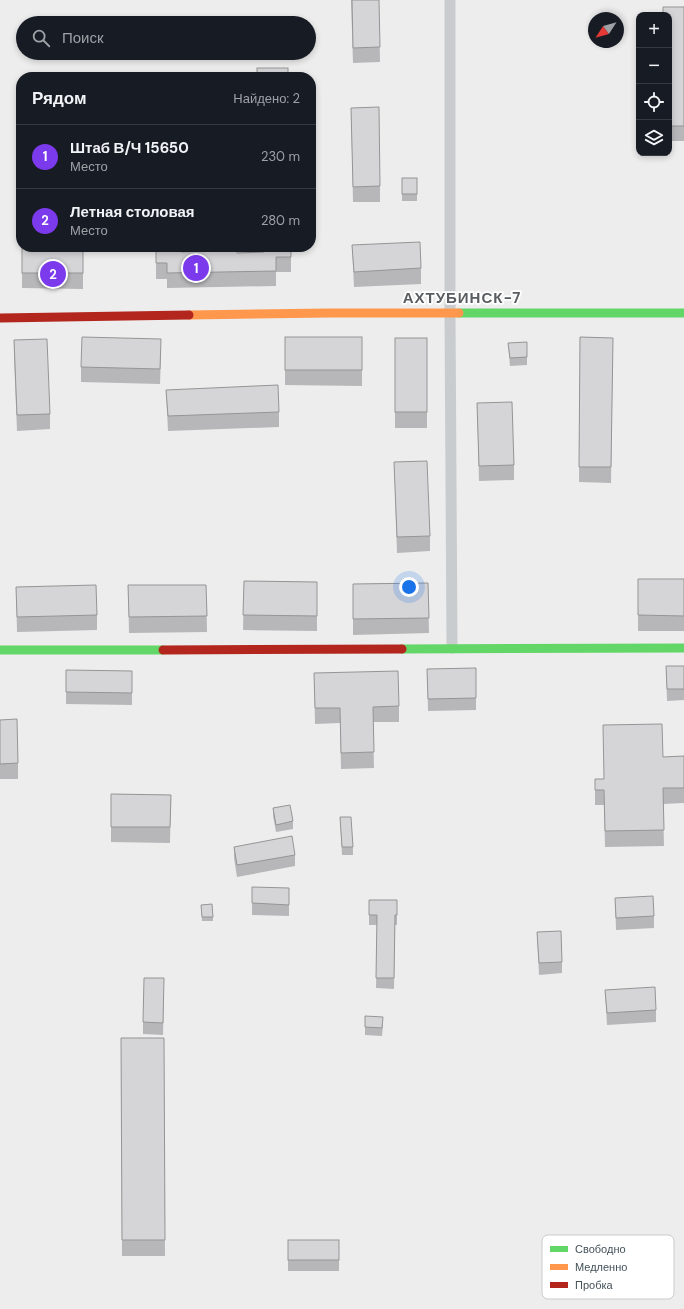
<!DOCTYPE html>
<html lang="ru">
<meta charset="utf-8">
<style>
body{margin:0;font-family:"DM Sans",sans-serif;background:#242831;color:#f1f3f6}
.controls{position:absolute;right:12px;top:12px;display:grid;overflow:hidden;border-radius:8px;box-shadow:0 2px 6px #0003}
.controls button{width:36px;height:36px;display:grid;place-items:center;padding:0;border:0;border-bottom:1px solid #363941;background:#171b24;color:#f1f3f6;font:20px sans-serif}
.compass{position:absolute;left:588px;top:12px;width:36px;height:36px;border-radius:50%;background:#171b24;box-shadow:0 2px 6px #0003;rotate:234deg}
.you{position:absolute;left:409px;top:587px;width:14px;height:14px;margin:-10px;border:3px solid #fff;border-radius:50%;background:#1a73e8;box-shadow:0 0 0 6px #1a73e833}
.badge{display:grid;place-items:center;width:26px;height:26px;border-radius:50%;background:#7c3aed;color:#fff;font-size:13px;font-weight:700}
.pin{position:absolute;translate:-50% -50%;border:2px solid #fff;box-shadow:0 1px 4px #0006}
.list{margin:0;padding:0;list-style:none}
h2{display:flex;justify-content:space-between;align-items:center;height:52px;margin:0;padding:0 16px;font-size:17px}
h2 small{font-size:13px;font-weight:400;color:#9ea1a6}
.list li{display:grid;grid-template-columns:26px 1fr auto;gap:12px;align-items:center;box-sizing:border-box;height:64px;padding:0 16px;border-top:1px solid #363941}
.list b{display:block;font-size:15px;white-space:nowrap}
.list p{margin:0;font-size:13px;white-space:nowrap;color:#9ea1a6}
.list em{font-size:13px;font-style:normal;color:#9ea1a6}
.icon{flex:none;width:22px;height:22px;fill:none;stroke:currentColor;stroke-width:2;stroke-linecap:round;stroke-linejoin:round}
.map{position:relative;flex:none;width:684px;height:1309px;overflow:hidden}
.search{position:absolute;background:#171b24;box-shadow:0 2px 6px #0003;left:16px;top:16px;width:300px;height:44px;display:flex;align-items:center;gap:10px;box-sizing:border-box;padding:0 14px;border-radius:22px;color:#9ea1a6;font-size:15px}
.panel{position:absolute;background:#171b24;box-shadow:0 2px 6px #0003;left:16px;top:72px;width:300px;height:180px;border-radius:16px}
.map>svg:first-child{display:block}
</style>
<div class="map">
<svg width="684" height="1309" viewBox="0 0 684 1309">
<rect width="100%" height="100%" fill="#eeeded"/>
<g fill="none" stroke-linecap="round" stroke-linejoin="round">
<polyline stroke="#c9ccce" stroke-width="11" points="450,0 450,313 452,648"/>
<g stroke="#63d668" stroke-width="9">
<polyline points="459,313 684,313"/>
<polyline points="402,649 684,648"/>
<polyline points="0,650 163,650"/>
</g>
<polyline stroke="#ff974d" stroke-width="9" points="189,315 329,313 459,313"/>
<g stroke="#b3261e" stroke-width="9">
<polyline points="0,318 189,315"/>
<polyline points="163,650 402,649"/>
</g>
</g>
<g fill="#b7b7b9">
<polygon points="351,0 379,0 380,62 353,63"/>
<polygon points="684,7 684,141 669,141 669,15"/>
<polygon points="351,108 380,186 380,202 353,202"/>
<rect x="402" y="178" width="15" height="23"/>
<polygon points="352,245 421,268 421,284 354,287"/>
<polygon points="22,247 83,247 83,289 22,288"/>
<polygon points="156,247 181,247 181,252 237,253 264,252 264,247 291,247 291,272 276,272 276,286 167,288 167,279 156,279"/>
<polygon points="285,337 362,337 362,386 285,385"/>
<polygon points="580,337 613,338 611,483 579,482"/>
<rect x="395" y="338" width="32" height="90"/>
<polygon points="14,340 50,414 50,429 17,431 14,356"/>
<polygon points="508,343 527,357 527,365 510,366"/>
<polygon points="161,355 160,384 81,382 81,367"/>
<polygon points="166,390 279,412 279,427 168,431"/>
<polygon points="477,403 514,465 514,480 479,481"/>
<polygon points="394,462 430,536 430,551 397,553"/>
<rect x="638" y="579" width="46" height="52"/>
<polygon points="244,581 317,582 317,631 243,630"/>
<polygon points="428,583 429,633 353,635 353,584"/>
<polygon points="128,585 206,585 207,632 129,633"/>
<polygon points="16,587 97,615 97,630 17,632"/>
<polygon points="666,666 684,666 684,700 667,701"/>
<polygon points="427,669 476,698 476,710 428,711"/>
<polygon points="132,671 132,705 66,704 66,692"/>
<polygon points="314,673 399,706 399,722 373,722 374,768 341,769 340,723 315,724"/>
<polygon points="0,720 18,763 18,779 0,779"/>
<polygon points="684,756 684,803 663,804 664,846 605,847 604,805 595,805 595,779 604,779 663,757"/>
<polygon points="111,794 171,795 170,843 111,842"/>
<polygon points="273,808 293,821 293,829 276,832 273,816"/>
<polygon points="340,817 353,847 353,855 342,855"/>
<polygon points="234,847 295,855 295,866 237,877 234,858"/>
<polygon points="615,898 654,916 654,928 616,930"/>
<polygon points="289,900 289,916 252,915 252,903"/>
<polygon points="369,900 397,900 397,925 395,925 394,989 376,988 377,925 369,925"/>
<polygon points="201,905 213,917 213,921 202,921"/>
<polygon points="537,932 562,962 562,973 539,975"/>
<polygon points="164,990 163,1035 143,1034 143,1022"/>
<polygon points="605,990 656,1010 656,1022 607,1025"/>
<polygon points="383,1025 382,1036 365,1035 365,1027"/>
<polygon points="121,1038 164,1038 165,1256 122,1256"/>
<rect x="288" y="1240" width="51" height="31"/>
</g>
<g fill="#d5d5d7" stroke="#959596">
<polygon points="352,0 379,0 380,47 353,48"/>
<polygon points="663,7 684,7 684,126 669,126 669,15 663,15"/>
<rect x="257" y="68" width="31" height="9"/>
<polygon points="379,107 380,186 353,187 351,108"/>
<rect x="402" y="178" width="15" height="16"/>
<polygon points="420,242 421,268 354,272 352,245"/>
<rect x="22" y="247" width="61" height="26"/>
<polygon points="156,247 181,247 181,252 208,251 208,247 237,247 237,253 264,252 264,247 291,247 291,257 276,257 276,271 167,273 167,263 156,263"/>
<polygon points="82,337 161,339 160,369 81,367"/>
<rect x="285" y="337" width="77" height="33"/>
<polygon points="580,337 613,338 611,467 579,467"/>
<rect x="395" y="338" width="32" height="74"/>
<polygon points="47,339 50,414 17,415 14,340"/>
<polygon points="527,342 527,357 510,358 508,343"/>
<polygon points="278,385 279,412 168,416 166,390"/>
<polygon points="512,402 514,465 479,466 477,403"/>
<polygon points="427,461 430,536 397,537 394,462"/>
<polygon points="638,579 684,579 684,616 638,615"/>
<polygon points="244,581 317,582 317,616 243,615"/>
<polygon points="428,583 429,618 353,619 353,584"/>
<polygon points="96,585 97,615 17,617 16,587"/>
<polygon points="128,585 206,585 207,616 129,617"/>
<polygon points="666,666 684,666 684,689 667,689"/>
<polygon points="476,668 476,698 428,699 427,669"/>
<polygon points="66,670 132,671 132,693 66,692"/>
<polygon points="398,671 399,706 373,707 374,752 341,753 340,708 315,708 314,673"/>
<polygon points="17,719 18,763 0,764 0,720"/>
<polygon points="662,724 663,757 684,756 684,788 663,788 664,830 605,831 604,790 595,790 595,779 604,779 603,725"/>
<polygon points="111,794 171,795 170,827 111,827"/>
<polygon points="290,805 293,821 276,825 273,808"/>
<polygon points="340,817 351,817 353,847 342,847"/>
<polygon points="292,836 295,855 237,865 234,847"/>
<polygon points="252,887 289,888 289,905 252,903"/>
<polygon points="653,896 654,916 616,918 615,898"/>
<polygon points="369,900 397,900 397,915 395,915 394,978 376,978 377,915 369,915"/>
<polygon points="212,904 213,917 202,917 201,905"/>
<polygon points="561,931 562,962 539,963 537,932"/>
<polygon points="144,978 164,978 163,1023 143,1022"/>
<polygon points="655,987 656,1010 607,1013 605,990"/>
<polygon points="365,1016 383,1017 382,1028 365,1027"/>
<polygon points="121,1038 164,1038 165,1240 122,1240"/>
<rect x="288" y="1240" width="51" height="20"/>
</g>
<g text-anchor="middle" dominant-baseline="central" stroke-width="3.5" stroke-linejoin="round" paint-order="stroke">
<g font-size="15" font-weight="bold" letter-spacing="1" fill="#595d61" stroke="#fff">
<text x="462" y="298">АХТУБИНСК-7</text>
</g>
</g>
<rect x="542" y="1235" width="132" height="64" rx="6" fill="#fff" stroke="#c7cbcd" stroke-width="1"/>
<rect x="550" y="1246" width="18" height="6" fill="#63d668"/>
<rect x="550" y="1264" width="18" height="6" fill="#ff974d"/>
<rect x="550" y="1282" width="18" height="6" fill="#b3261e"/>
<g font-size="11" fill="#445159">
<text x="575" y="1253">Свободно</text>
<text x="575" y="1271">Медленно</text>
<text x="575" y="1289">Пробка</text>
</g>
</svg>
<div class="controls">
<button>+</button>
<button>−</button>
<button><svg class="icon" aria-label="locate" viewBox="0 0 24 24"><circle cx="12" cy="12" r="6"/><path d="M12 2v4M12 18v4M2 12h4M18 12h4"/></svg></button>
<button><svg class="icon" aria-label="layers" viewBox="0 0 24 24"><path d="M12 4l9 5-9 5-9-5zM3 14l9 5 9-5"/></svg></button>
</div>
<svg class="compass" viewBox="-18 -18 36 36"><path d="M0-13l5 13h-10z" fill="#e53935"/><path d="M0 13l5-13h-10z" fill="#9ea1a6"/></svg>
<div class="you"></div>
<div class="pin badge" style="left:196px;top:268px">1</div>
<div class="pin badge" style="left:53px;top:274px">2</div>
<div class="search"><svg class="icon" aria-label="search" viewBox="0 0 24 24"><circle cx="10" cy="10" r="6"/><path d="M15 15l6 6"/></svg>Поиск</div>
<section class="panel">
<h2>Рядом<small>Найдено: 2</small></h2>
<ul class="list">
<li><span class="badge">1</span><div><b>Штаб В/Ч 15650</b><p>Место</p></div><em>230 m</em></li>
<li><span class="badge">2</span><div><b>Летная столовая</b><p>Место</p></div><em>280 m</em></li>
</ul>
</section>
</div>
